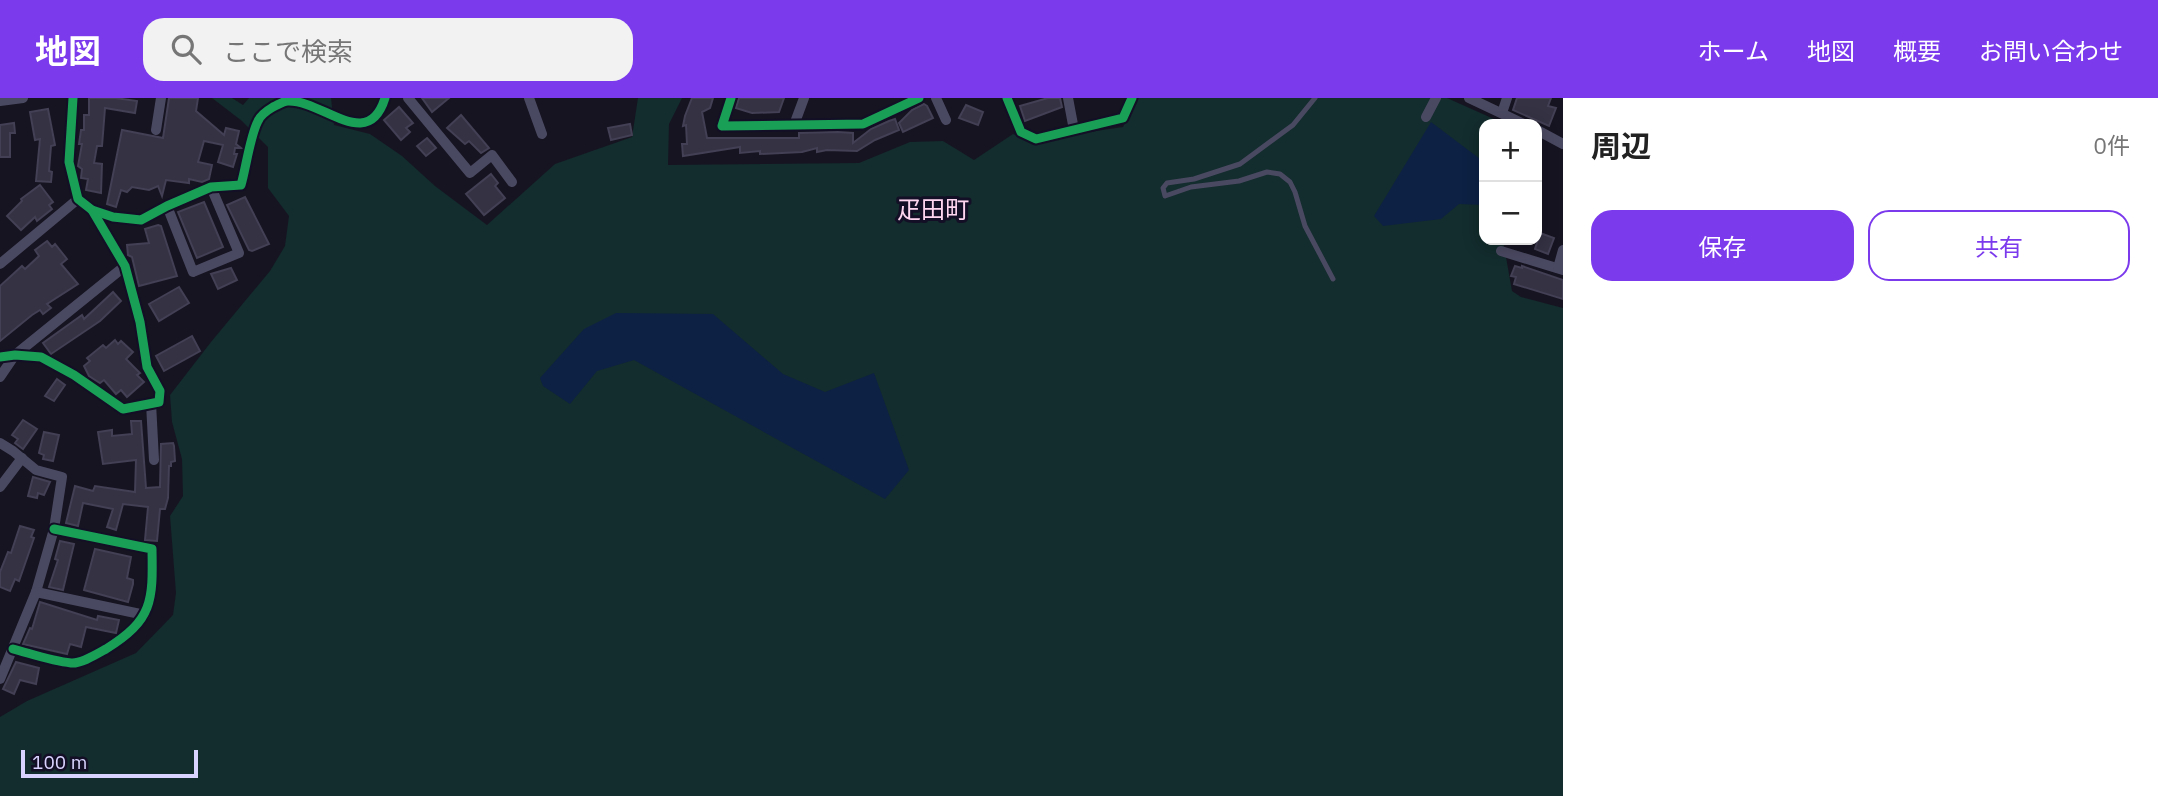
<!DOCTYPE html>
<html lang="ja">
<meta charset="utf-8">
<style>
body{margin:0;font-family:"IBM Plex Sans","Noto Sans JP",sans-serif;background:#f2f2f2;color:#222}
.controls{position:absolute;right:21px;top:21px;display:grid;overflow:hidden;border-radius:14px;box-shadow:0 4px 18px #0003}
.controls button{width:63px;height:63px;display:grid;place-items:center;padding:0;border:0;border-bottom:2px solid #e0e0e0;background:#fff;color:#222;font:35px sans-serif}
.scale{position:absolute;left:21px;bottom:18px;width:177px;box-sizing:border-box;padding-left:7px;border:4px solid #d9d4ff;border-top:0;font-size:19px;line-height:24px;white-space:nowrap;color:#d9d4ff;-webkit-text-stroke:5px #130f26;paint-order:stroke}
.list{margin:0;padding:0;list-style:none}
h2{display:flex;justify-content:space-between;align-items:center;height:91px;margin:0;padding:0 28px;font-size:30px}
h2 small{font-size:23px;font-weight:400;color:#767676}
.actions{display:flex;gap:14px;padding:21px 28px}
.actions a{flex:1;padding:16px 0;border:2px solid #7c3aed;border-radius:21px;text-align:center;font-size:24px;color:#7c3aed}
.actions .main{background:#7c3aed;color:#fff}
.icon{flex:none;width:38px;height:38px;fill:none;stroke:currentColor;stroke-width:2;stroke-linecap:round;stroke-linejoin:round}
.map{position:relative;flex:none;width:1563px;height:698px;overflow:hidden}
header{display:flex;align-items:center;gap:42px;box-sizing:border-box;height:98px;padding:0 35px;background:#7c3aed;color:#fff}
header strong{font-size:33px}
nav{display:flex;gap:38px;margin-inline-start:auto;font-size:24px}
.search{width:490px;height:63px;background:#f2f2f2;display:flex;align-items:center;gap:18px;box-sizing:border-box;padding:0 24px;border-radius:21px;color:#767676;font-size:26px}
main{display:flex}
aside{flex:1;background:#fff}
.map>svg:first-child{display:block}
</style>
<header>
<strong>地図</strong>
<div class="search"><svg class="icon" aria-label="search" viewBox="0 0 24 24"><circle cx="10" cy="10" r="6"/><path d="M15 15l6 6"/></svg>ここで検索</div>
<nav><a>ホーム</a><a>地図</a><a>概要</a><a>お問い合わせ</a></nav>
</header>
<main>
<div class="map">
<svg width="1563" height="698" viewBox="0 0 1563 698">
<rect width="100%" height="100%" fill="#161421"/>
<polygon fill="#132c2d" points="212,0 232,0 243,7 249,0 331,0 334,27 370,36 402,58 435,88 487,127 555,66 632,39 638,0 682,0 669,26 668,67 859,65 910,44 943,43 974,62 1013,36 1040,46 1082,35 1123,29 1137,0 1447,0 1494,21 1493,26 1484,26 1484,142 1503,142 1512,193 1521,199 1563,210 1563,698 0,698 0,619 27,603 136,555 173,517 176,495 170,418 183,398 182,361 172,324 170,297 211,244 270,173 285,148 289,118 268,90 268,49 242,23"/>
<g fill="#0d2144">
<polygon points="1431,24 1484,64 1484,107 1459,106 1441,121 1383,128 1374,118"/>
<polygon points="616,215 713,216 783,276 825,294 874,275 909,372 885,401 634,262 597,273 570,306 543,288 540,280 584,231"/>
</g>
<g fill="#343243" stroke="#433f54" stroke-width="2">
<polygon points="89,0 115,0 137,3 135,15 105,10 102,48 97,48 94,65 102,66 101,95 86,92 88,81 81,80 82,71 78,68 82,46 79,46 81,32 84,32 84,17 89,17"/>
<polygon points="169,0 198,0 196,13 224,37 226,30 239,33 236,46 241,50 235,50 234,56 237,56 233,69 218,64 223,47 204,43 198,64 212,67 209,81 202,84 189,81 189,85 166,82 162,98 158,88 149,92 132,89 127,94 121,92 116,109 107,106 122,32 163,40"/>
<polygon points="422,0 449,0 432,14"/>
<polygon points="692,0 713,0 710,10 702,14 707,40 799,40 799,35 838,34 853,35 853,45 871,31 889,23 895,21 899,32 875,42 857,53 827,52 817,54 817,50 802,54 760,56 760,53 740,55 740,49 683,58 682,46 687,46 686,27 683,28 685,18"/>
<polygon points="739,0 784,0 779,14 752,15 736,10"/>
<polygon points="1048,0 1060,0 1062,9 1025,23 1020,8"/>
<polygon points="1517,0 1551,0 1548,8 1556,10 1549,28 1513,12"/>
<polygon points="924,6 927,8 933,20 903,34 899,25 912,12"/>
<polygon points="966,7 983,14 978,27 959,20"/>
<polygon points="399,9 413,25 406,30 410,34 401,42 384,22"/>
<polygon points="48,11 55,47 51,48 49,73 52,74 51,84 36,83 40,41 35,42 30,14"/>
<polygon points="461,17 489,50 481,55 469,43 465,46 447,30"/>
<polygon points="14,25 15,35 10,35 10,59 0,59 0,27"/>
<polygon points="630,26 632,37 611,42 608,30"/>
<polygon points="427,40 436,50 426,58 417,48"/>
<polygon points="491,76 498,85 495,88 505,100 484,117 466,96"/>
<polygon points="40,87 53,104 49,107 52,111 37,123 35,119 21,132 7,118 22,103 21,101"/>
<polygon points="245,99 269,146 252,153 249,152 227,107"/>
<polygon points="204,104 223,149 197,160 178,114"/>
<polygon points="158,127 161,128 177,178 139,188 132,159 128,157 127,147 149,145 145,131"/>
<polygon points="1540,135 1554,140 1548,156 1535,151"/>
<polygon points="47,143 52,149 55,146 67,161 61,166 78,186 47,206 51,210 43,216 40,212 32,217 0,243 0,188 22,168 25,171 39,158 35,152"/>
<polygon points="1515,168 1522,170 1522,168 1563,182 1563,201 1514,186 1516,179 1511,178"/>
<polygon points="231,170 237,182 218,191 211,176"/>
<polygon points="179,189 189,205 159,223 149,206"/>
<polygon points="113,194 121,203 100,223 51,256 43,245 82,217 84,221"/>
<polygon points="192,238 200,253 164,273 156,258"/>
<polygon points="115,242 118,246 121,243 133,254 126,261 140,275 137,277 144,284 127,299 121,292 116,296 104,282 100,285 89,278 84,268 90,263 87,260 103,247 106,250"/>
<polygon points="57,281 65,287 54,303 45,298"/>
<polygon points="23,322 37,331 23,351 15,345 18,341 12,337"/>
<polygon points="131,323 141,323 146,390 160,389 161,346 173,345 174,348 175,363 171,364 171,368 169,368 168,400 165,411 160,411 157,443 145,442 148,409 123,406 116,432 107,429 113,411 83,405 78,428 66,425 75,388 93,393 95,388 135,394 136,362 103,366 98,334 112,332 112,338 132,336"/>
<polygon points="44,334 59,337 53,363 43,361 44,357 39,355"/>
<polygon points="33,379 50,384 44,397 38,395 37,400 28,398"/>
<polygon points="20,428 34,432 31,439 34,440 19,483 15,481 10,493 0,489 0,474 8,454 11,455"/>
<polygon points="60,443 74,446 63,492 49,489 58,462 55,461"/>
<polygon points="95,451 131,459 127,480 133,482 133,486 128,504 84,492"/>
<polygon points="40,504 97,522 98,518 119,522 116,535 86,529 81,549 70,546 67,556 23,546 30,530 32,531"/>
<polygon points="16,564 39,570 36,586 20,582 14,596 3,591"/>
</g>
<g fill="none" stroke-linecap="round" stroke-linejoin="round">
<polyline stroke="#4a4962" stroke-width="5" points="1315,0 1293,27 1240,66 1194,81 1167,85 1163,90 1165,98 1191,89 1239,83 1267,74 1280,76 1290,84 1295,94 1305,128 1333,181"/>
<g stroke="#4a4962" stroke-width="10">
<path d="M73,0L69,64L78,101L92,112L113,119L141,122L167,108L211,89L241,87C246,70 250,38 258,23C260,18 268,12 273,9C278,7 283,3 288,3C323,2 368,55 385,0"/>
<polyline points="408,0 470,75 492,57 512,84"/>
<polyline points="529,0 542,36"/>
<polyline points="731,0 722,28 863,26 919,0"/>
<polyline points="936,0 946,22"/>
<polyline points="1007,0 1021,34 1036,41 1123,20 1132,0"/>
<polyline points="1068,0 1074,32"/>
<polyline points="1469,0 1524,26"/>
<polyline points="0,3 23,0"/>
<polyline points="1502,15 1507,0"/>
<polyline points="1426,19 1436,0"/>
<polyline points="794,27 804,0"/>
<polyline points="156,32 161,0"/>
<polyline points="1537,32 1563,46"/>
<polyline points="167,108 193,174 239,155 211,89"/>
<polyline points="1501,153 1563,172"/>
<polyline points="0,166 78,101"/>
<polyline points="1558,170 1563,152"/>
<polyline points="0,259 15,257 41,259 74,277 123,311 159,304 160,293 147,269 140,224 125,168 92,112"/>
<polyline points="0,279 15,257 125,168"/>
<polyline points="151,305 154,362"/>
<polyline points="0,345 13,353 36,372 62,379 54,431 36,494 0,581"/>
<polyline points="0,389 22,360"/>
<polyline points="36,494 145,517"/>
<path d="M13,551C32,556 52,563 71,565C81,566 97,556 106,551C153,522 153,503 152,451L54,431"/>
</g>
<g stroke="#130f26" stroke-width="13">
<g id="cycleway">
<path d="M73,0L69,64L78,101L92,112L113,119L141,122L167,108L211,89L241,87C246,70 250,38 258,23C260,18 268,12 273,9C278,7 283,3 288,3C323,2 368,55 385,0"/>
<polyline points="731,0 722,28 863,26 919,0"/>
<polyline points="1007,0 1021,34 1036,41 1123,20 1132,0"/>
<polyline points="0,259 15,257 41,259 74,277 123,311 159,304 160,293 147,269 140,224 125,168 92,112"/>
<path d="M13,551C32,556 52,563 71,565C81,566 97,556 106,551C153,522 153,503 152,451L54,431"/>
</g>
</g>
<use href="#cycleway" stroke="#1a9f57" stroke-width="9"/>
</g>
<g text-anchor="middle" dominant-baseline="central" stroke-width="6" stroke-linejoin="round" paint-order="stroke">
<g font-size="24" fill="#ffd6f0" stroke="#130f26">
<text x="933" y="111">疋田町</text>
</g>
</g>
</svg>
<div class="controls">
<button>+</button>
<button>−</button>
</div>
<div class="scale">100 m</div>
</div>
<aside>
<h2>周辺<small>0件</small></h2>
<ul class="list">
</ul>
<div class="actions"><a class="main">保存</a><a>共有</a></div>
</aside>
</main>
